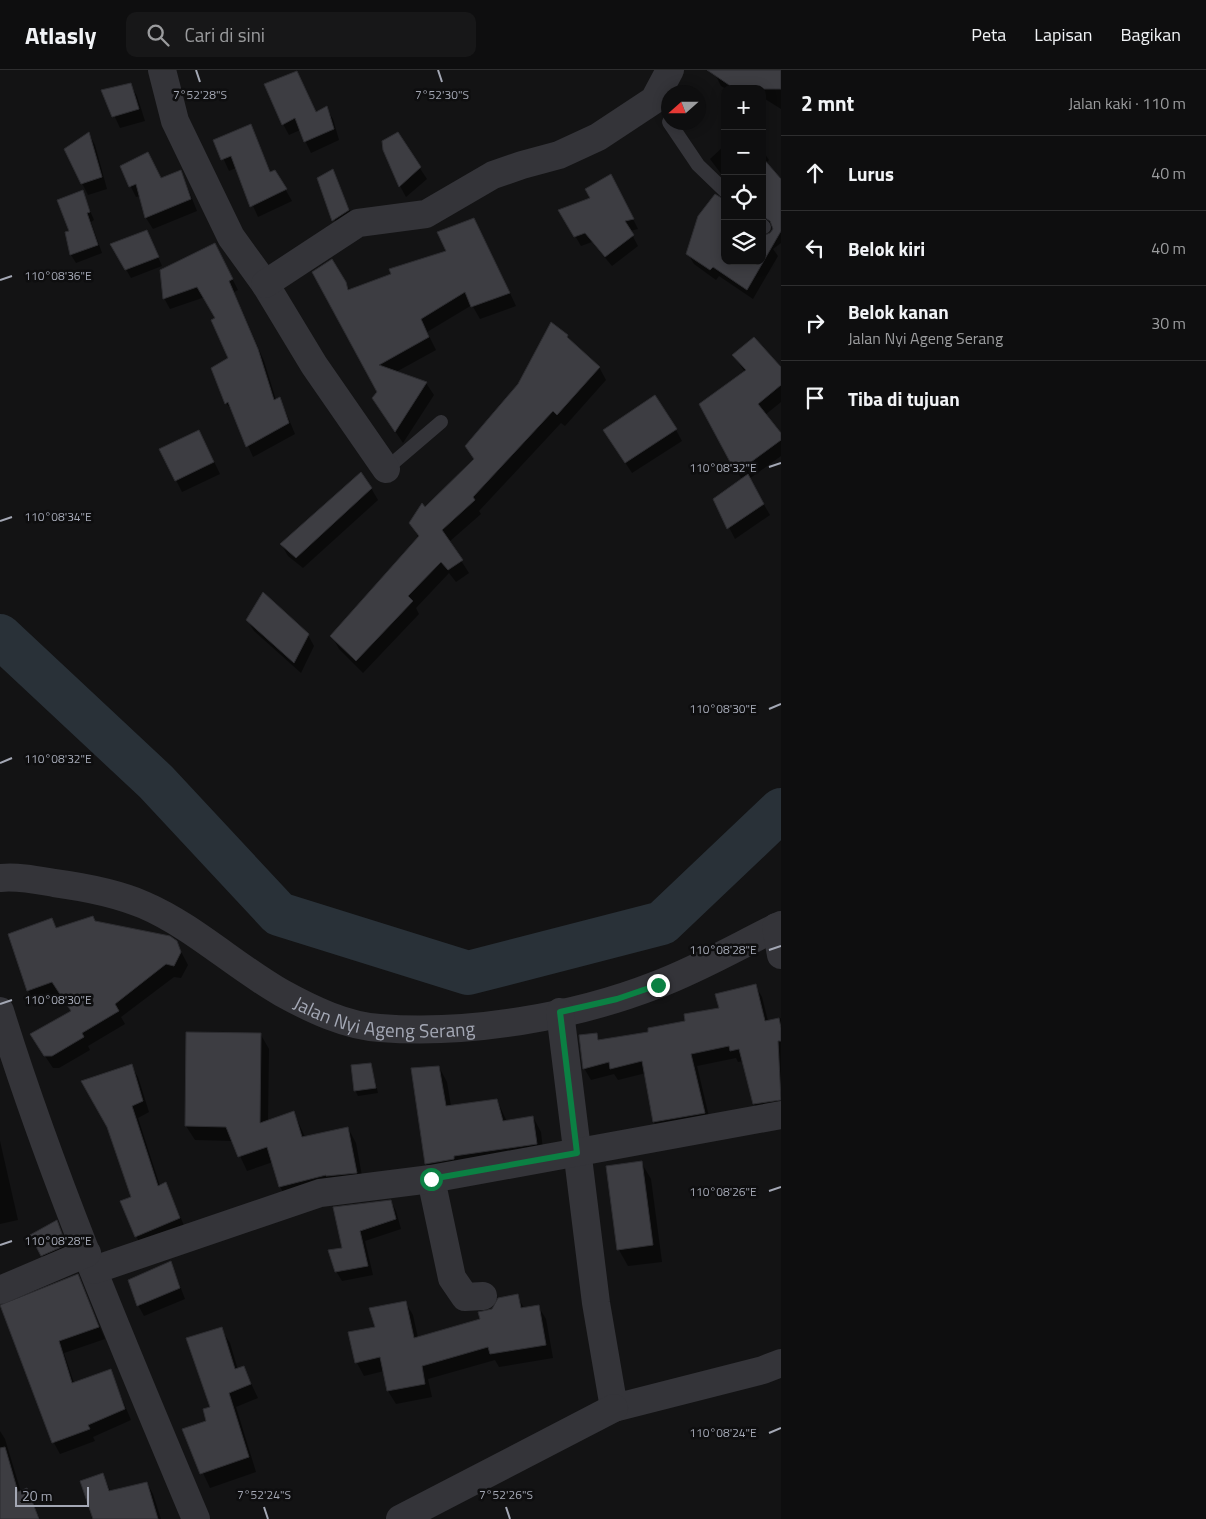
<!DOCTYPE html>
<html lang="id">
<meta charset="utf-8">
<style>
body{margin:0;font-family:"Titillium Web",sans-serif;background:#171718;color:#f1f3f6}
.controls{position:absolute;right:15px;top:15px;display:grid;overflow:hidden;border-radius:10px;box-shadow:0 2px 12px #0003}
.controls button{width:45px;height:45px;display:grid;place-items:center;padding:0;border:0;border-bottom:1px solid #2e2e2f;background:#0e0e0f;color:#f1f3f6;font:25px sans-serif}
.compass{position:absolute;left:661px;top:15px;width:45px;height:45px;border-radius:50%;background:#0e0e0f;box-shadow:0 2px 12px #0003;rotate:249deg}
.scale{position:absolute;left:15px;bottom:12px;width:74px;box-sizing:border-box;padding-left:5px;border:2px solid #a4a8b5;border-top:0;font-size:14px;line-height:18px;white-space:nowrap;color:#a4a8b5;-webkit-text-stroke:4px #0e0e0f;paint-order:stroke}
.stop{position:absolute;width:15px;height:15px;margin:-11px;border:4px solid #0b8043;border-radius:50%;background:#fff}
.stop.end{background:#0b8043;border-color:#fff;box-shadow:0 1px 5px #0008}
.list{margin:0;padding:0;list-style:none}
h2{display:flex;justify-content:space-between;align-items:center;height:65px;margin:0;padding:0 20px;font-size:21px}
h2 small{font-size:16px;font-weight:400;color:#9b9c9e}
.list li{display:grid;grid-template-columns:32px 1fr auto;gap:15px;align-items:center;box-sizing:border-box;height:75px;padding:0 20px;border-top:1px solid #2e2e2f}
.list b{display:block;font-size:19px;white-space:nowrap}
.list p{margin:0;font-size:16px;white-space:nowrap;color:#9b9c9e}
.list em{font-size:16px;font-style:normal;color:#9b9c9e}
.icon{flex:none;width:28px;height:28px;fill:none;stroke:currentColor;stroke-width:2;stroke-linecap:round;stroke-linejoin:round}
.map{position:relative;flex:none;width:781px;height:1449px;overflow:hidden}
header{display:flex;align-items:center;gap:30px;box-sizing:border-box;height:70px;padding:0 25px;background:#0e0e0f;border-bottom:1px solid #2e2e2f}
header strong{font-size:24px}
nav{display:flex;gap:28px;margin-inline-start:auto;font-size:18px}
.search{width:350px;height:45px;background:#171718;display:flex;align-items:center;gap:12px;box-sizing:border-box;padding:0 18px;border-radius:10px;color:#9b9c9e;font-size:19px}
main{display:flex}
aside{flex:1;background:#0e0e0f}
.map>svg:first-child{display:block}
</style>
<header>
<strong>Atlasly</strong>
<div class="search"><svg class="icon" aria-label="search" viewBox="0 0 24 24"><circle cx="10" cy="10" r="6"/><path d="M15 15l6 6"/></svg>Cari di sini</div>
<nav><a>Peta</a><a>Lapisan</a><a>Bagikan</a></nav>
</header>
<main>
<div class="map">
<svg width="781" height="1449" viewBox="0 0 781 1449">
<rect width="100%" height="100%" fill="#131314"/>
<g fill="#0007">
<polygon points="713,0 781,0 781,39 762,27 762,19 726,19 721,16"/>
<polygon points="297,2 316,43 326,38 333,49 339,70 311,83 300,60 289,65 283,54"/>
<polygon points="130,14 137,26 145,51 120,58 103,21"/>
<polygon points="251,55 271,103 275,101 292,131 258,147 236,98 229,101 215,70"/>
<polygon points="89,64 95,75 107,119 88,125 65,79"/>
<polygon points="397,64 427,109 406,127 400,116"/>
<polygon points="725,75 725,109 710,89"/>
<polygon points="762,80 769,90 766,93 781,111 781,173 773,179 778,186 753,229 719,206 716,210 694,194 688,184 725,191 762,191 774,159 770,156 762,158"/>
<polygon points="121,97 161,110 181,101 197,141 153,159 146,148 140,126 136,127"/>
<polygon points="332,101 355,152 340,162 318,109"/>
<polygon points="616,115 638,159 630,161 638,176 612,196 592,172 581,176 560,140 591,128"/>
<polygon points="82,122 94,150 91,152 102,183 76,193 71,185 66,163 70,161"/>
<polygon points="147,162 162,196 131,208 112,175"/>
<polygon points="481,162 516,236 480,249 472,235 427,262 436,280 396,302 426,313 434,325 403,373 373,328 378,323 345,212 350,221 447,181"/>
<polygon points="220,185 238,220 234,222 264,291 276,330 279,329 285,340 295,364 253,387 234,343 226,333 230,289 216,248 205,227 170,239 164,228"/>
<polygon points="567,266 571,273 599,297 606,310 565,356 561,353 479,441 481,444 449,472 469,503 456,512 449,503 416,538 419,544 363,603 339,579 332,566 419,468 410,453 475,391 466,376"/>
<polygon points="733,285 781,299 781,332 765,345 781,365 781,386 749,409 770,445 735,469 715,430 742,410 701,334 745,302"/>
<polygon points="676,360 682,371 632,403 611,371"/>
<polygon points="205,373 220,404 182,422 176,410"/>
<polygon points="371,418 378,430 303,498 288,486 281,474"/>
<polygon points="247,550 308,565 314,576 301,603 254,561"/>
<polygon points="52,849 57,859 95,852 176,872 188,895 181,908 174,907 121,947 125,954 88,976 90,980 59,998 53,998 39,977 72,942 60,924 35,933 28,920"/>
<polygon points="755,915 762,927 768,951 781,948 781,1043 761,1046 754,1034 744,991 738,992 736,988 697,996 711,1055 661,1064 654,1052 646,1003 618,1010 614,1004 591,1010 584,998 596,964 600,971 650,963 687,952 720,939"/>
<polygon points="261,965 269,979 268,1051 294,1043 305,1067 348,1058 356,1073 364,1117 289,1131 280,1117 273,1092 247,1101 233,1071 195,1070 186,1056"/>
<polygon points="371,995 378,1023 358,1026 355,1020"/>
<polygon points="131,996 138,1007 149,1042 138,1048 160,1116 166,1114 186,1160 142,1177 136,1166 132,1128"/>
<polygon points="439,997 447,1012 451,1036 497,1030 507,1052 533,1047 541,1062 544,1088 435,1108 426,1094"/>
<polygon points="0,1071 18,1150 0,1154"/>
<polygon points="641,1092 651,1109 662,1192 628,1196 619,1180"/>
<polygon points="391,1131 396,1141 401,1159 365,1171 373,1205 342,1211 336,1201 343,1179 334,1138"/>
<polygon points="56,1152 72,1186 49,1196 31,1166"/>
<polygon points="171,1193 185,1229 144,1246 138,1235"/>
<polygon points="77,1205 105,1269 64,1283 74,1313 110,1300 131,1350 93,1367 95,1371 60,1384 54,1373 1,1236"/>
<polygon points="517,1226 524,1238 538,1236 546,1249 553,1288 499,1297 495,1290 428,1309 432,1327 396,1334 388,1321 384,1301 364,1306 357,1293 376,1258 405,1232 413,1245 418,1268 482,1250"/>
<polygon points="221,1259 230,1273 238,1300 243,1297 258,1328 236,1337 256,1402 210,1418 183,1360 208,1352 212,1337"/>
<polygon points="0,1361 5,1369 21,1422 26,1420 40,1449 0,1449"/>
<polygon points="102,1404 111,1422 147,1413 153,1424 161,1449 94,1449"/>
</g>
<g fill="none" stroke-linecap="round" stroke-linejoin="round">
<polyline stroke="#293138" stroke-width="44" points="0,566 156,712 279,844 468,903 662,853 781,740"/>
</g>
<g fill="#3d3d42" stroke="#2d2d31">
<polygon points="707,0 781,0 781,19 735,19"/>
<polygon points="297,1 316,42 327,36 334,59 304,72 295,48 282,55 264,14"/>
<polygon points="131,13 139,39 112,47 101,20"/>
<polygon points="251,54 270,102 275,100 287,119 250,137 231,86 221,90 213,70"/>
<polygon points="89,62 102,107 81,114 64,79"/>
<polygon points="398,62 421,97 399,117 383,80 382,71"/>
<polygon points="148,82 161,108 181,100 191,129 145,148 136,114 129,117 120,96"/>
<polygon points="762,87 781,109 781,161 747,220 713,197 710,200 686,184 698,146 715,124 725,130 725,191 762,191 762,166 770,163 773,159 770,151 762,146"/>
<polygon points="333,99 349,140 332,151 317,108"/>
<polygon points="611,104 634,149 625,151 634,165 605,187 585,163 574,167 558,140 590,128 585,119"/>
<polygon points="83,120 90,142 87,143 98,175 70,185 65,162 69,161 57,130"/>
<polygon points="474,148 510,223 471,237 465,222 421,249 429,267 379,295 427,312 395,362 372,328 377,322 312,202 332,189 346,212 348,220 391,204 389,199 446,181 437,162"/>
<polygon points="147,160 159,187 125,200 110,174"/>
<polygon points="215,173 233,209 229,211 258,279 274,330 280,327 289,353 246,377 228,332 225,334 211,298 228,288 211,250 215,248 197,217 163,229 160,200"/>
<polygon points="551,252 568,265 567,267 600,297 557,345 553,341 473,427 475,430 442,460 463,490 448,500 441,492 408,526 413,531 356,591 330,566 419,466 409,453 422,433 425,437 474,389 465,376 518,314"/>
<polygon points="754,267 781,297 781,315 758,334 781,363 781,370 736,403 699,334 746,300 732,285"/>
<polygon points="655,325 677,359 625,393 603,360"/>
<polygon points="199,360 214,392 175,411 159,379"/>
<polygon points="361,402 372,418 296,488 280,474"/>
<polygon points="748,404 764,434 727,459 713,429"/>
<polygon points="263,522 309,564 294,593 246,550"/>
<polygon points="93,846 95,851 170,866 177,871 181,882 174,896 166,894 115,934 119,941 82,963 84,967 52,986 44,986 30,964 71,941 52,912 27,921 8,864 52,848 56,858"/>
<polygon points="756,914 765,951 779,948 781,958 781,971 778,971 781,1030 753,1034 739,979 730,981 729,976 691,984 705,1043 653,1052 642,991 610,999 609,992 583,999 579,965 597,963 598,970 648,962 648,958 685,951 684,944 719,938 715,924"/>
<polygon points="186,962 261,963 260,1053 294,1041 302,1067 348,1057 357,1103 326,1106 326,1105 279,1117 267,1077 238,1087 226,1057 185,1056"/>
<polygon points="371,993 376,1018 354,1021 351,995"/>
<polygon points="132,994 143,1031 132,1036 158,1116 166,1112 180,1148 135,1167 120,1131 131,1127 107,1057 81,1011"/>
<polygon points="439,996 446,1036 497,1029 503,1051 533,1046 537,1074 454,1086 454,1089 425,1094 411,998"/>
<polygon points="642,1091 653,1175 617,1180 606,1096"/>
<polygon points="391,1130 396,1149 360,1161 368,1196 335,1202 328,1180 342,1178 333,1137"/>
<polygon points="57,1150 66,1175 41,1186 30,1165"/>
<polygon points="171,1191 180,1218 137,1236 128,1210"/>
<polygon points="78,1204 99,1257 59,1271 72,1313 111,1299 125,1339 88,1355 90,1359 52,1373 0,1235"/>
<polygon points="518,1224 521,1238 539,1235 546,1275 490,1284 488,1277 422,1296 425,1314 387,1321 380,1287 355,1293 348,1262 375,1257 369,1238 406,1231 414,1268 480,1249 478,1242 492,1239 498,1228"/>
<polygon points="222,1257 235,1299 244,1296 251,1314 229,1323 249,1387 200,1404 182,1359 206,1351 203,1339 210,1337 186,1268"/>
<polygon points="5,1377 18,1422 27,1418 39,1449 0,1449 0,1378"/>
<polygon points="103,1403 109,1421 147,1412 158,1449 93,1449 80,1411"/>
</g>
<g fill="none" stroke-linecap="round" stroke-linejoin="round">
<g stroke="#343439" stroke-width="14">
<polyline points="669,52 698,95 725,121"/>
<polyline points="762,155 764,157"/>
<polyline points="386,399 441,352"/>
</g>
<g stroke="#343439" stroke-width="28">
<polyline points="162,0 175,51 231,167 265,214 314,295 386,399"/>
<polyline points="265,214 358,153 426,144 493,105 522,95 559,85 598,67 654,30 670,0"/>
<path id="s1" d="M0,808C18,806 37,810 54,813C84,817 116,823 144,835C193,856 236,897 282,923C311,939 346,956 380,958C468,965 574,947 656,915C699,899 740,875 781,855"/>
<polyline points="776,857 781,885"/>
<path d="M0,941C54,1114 126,1282 196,1449"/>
<polyline points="560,942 596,1233 614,1338 763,1300 781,1293"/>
<polyline points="431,1109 452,1208 465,1227 483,1226"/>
<polyline points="94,1200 320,1123 431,1109 781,1045"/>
<polyline points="0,1220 87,1183"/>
<polyline points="400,1449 614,1338"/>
</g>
</g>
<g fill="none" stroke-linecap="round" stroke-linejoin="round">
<polyline stroke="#0b8043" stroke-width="6" points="431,1109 577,1083 560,942 617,929 658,915"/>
</g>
<path fill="none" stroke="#a4a8b5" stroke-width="2" d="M196,0L200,12M438,0L442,12M0,210L12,206M769,397L781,393M0,451L12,447M769,639L781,634M0,693L12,688M769,880L781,876M0,934L12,930M769,1121L781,1117M0,1175L12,1171M769,1363L781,1358M264,1437L268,1449M506,1437L510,1449"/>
<g text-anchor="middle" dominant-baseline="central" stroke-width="5" stroke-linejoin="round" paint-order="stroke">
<g font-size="19" fill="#a4a8b5" stroke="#0e0e0f">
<text stroke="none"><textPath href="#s1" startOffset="419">Jalan Nyi Ageng Serang</textPath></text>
</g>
</g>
<g font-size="12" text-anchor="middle" fill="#a4a8b5" stroke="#0e0e0f" stroke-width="5" stroke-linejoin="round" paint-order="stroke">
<text x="200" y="29">7°52'28"S</text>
<text x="442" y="29">7°52'30"S</text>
<text x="58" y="210">110°08'36"E</text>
<text x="723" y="402">110°08'32"E</text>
<text x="58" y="451">110°08'34"E</text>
<text x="723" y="643">110°08'30"E</text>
<text x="58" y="693">110°08'32"E</text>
<text x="723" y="884">110°08'28"E</text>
<text x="58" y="934">110°08'30"E</text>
<text x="723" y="1126">110°08'26"E</text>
<text x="58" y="1175">110°08'28"E</text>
<text x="723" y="1367">110°08'24"E</text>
<text x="264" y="1429">7°52'24"S</text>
<text x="506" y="1429">7°52'26"S</text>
</g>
</svg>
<div class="controls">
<button>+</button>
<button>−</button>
<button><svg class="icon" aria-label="locate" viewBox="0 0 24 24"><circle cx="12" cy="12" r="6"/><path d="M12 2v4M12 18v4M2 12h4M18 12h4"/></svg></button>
<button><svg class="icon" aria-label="layers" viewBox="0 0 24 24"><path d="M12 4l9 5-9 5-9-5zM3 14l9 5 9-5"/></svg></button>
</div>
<svg class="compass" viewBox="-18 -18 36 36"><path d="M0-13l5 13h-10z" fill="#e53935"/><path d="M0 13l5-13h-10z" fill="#9b9c9e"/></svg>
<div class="scale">20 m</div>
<div class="stop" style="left:431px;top:1109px"></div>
<div class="stop end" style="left:658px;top:915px"></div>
</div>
<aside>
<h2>2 mnt<small>Jalan kaki · 110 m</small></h2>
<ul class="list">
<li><svg class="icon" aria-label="ahead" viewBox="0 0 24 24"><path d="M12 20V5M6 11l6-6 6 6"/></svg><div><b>Lurus</b></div><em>40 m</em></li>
<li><svg class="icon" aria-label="left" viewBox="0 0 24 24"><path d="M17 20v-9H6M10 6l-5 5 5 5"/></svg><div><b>Belok kiri</b></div><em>40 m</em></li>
<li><svg class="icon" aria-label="right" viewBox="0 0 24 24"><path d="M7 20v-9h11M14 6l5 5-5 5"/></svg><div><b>Belok kanan</b><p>Jalan Nyi Ageng Serang</p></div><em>30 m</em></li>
<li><svg class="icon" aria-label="arrive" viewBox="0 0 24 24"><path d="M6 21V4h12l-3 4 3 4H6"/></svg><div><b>Tiba di tujuan</b></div></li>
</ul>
</aside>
</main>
